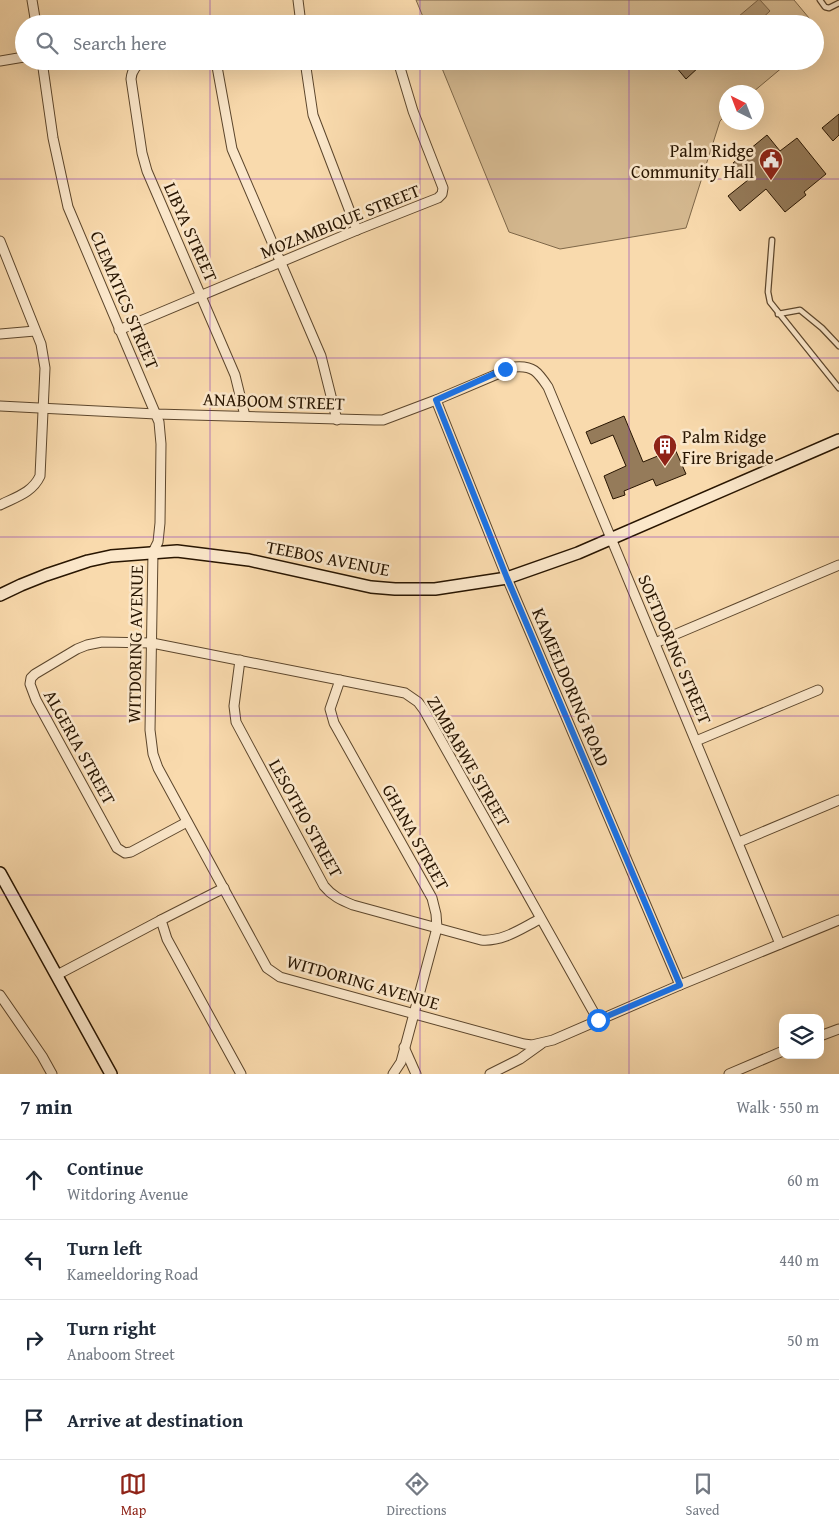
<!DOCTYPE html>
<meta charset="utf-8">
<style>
body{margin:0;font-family:"Gentium Book Plus",serif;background:#f6f6f7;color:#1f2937}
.controls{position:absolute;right:15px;bottom:15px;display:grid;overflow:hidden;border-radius:10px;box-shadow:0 5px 20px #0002}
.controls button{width:45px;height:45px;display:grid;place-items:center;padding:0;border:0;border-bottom:1px solid #e0e1e3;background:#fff;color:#1f2937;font:25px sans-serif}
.compass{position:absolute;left:719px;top:85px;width:45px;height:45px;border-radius:50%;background:#fff;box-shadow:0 5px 20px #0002;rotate:318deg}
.stop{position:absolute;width:15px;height:15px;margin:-11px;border:4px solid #1a73e8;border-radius:50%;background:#fff}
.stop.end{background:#1a73e8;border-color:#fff;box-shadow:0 1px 5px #0008}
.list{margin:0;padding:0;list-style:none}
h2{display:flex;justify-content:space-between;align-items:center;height:65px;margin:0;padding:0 20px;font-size:21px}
h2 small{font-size:16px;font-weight:400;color:#747a83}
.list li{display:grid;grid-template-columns:32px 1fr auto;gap:15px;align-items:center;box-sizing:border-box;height:80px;padding:0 20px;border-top:1px solid #e0e1e3}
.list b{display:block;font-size:19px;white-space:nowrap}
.list p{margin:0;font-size:16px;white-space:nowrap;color:#747a83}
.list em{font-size:16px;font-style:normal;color:#747a83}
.icon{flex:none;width:28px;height:28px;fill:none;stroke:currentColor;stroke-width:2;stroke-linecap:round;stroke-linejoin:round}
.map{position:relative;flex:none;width:839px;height:1074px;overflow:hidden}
.search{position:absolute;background:#fff;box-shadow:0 5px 20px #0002;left:15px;right:15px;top:15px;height:55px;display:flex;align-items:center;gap:12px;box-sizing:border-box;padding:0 18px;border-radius:28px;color:#747a83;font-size:19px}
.sheet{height:385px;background:#fff}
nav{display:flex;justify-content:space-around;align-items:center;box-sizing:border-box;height:70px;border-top:1px solid #e0e1e3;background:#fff;font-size:14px;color:#747a83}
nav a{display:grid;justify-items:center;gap:2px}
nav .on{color:#8f2418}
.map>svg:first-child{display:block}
</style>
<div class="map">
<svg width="839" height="1074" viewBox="0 0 839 1074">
<rect width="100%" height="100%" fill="#f9daad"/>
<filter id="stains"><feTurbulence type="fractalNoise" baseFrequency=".004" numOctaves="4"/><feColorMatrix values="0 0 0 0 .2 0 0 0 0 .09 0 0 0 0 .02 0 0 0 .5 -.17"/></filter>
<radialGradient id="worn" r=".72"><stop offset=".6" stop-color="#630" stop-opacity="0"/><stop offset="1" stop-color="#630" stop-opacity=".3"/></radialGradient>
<g fill="#d5b990" stroke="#7e6748">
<polygon points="416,0 794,0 814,24 426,24"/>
<polygon points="439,61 790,61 753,92 726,92 726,115 720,121 686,228 560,249 509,232"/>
</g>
<polygon fill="#b29773" stroke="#7b6345" points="758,0 760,0 770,11 756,24 734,24 732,22"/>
<g fill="#957b5a" stroke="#281501">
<polygon points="671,61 696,61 700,66 686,79"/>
<polygon points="839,114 839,135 833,141 822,128"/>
<polygon points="767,135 780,151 797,138 826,174 804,192 806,195 785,212 766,189 740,211 728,196 748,180 733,163"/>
<polygon points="624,416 643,462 675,449 686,474 656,486 653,479 624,491 625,495 613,499 604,476 626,466 613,435 591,444 586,432"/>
</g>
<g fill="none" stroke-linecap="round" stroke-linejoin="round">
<g stroke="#5c462c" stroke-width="7">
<g id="lane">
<polyline points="820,0 825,7 829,8 839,3"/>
<polyline points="772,240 768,292 770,302 839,388"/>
<polyline points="778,314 800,310 822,328 839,346"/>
</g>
</g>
<g stroke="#5c462c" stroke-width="11">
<g id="street">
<polyline points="32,0 36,24"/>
<polyline points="298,0 301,24"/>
<polyline points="0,61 24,57"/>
<polyline points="42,61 53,138 68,207 159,422 161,444 160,523 158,542 153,552 150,730 153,754 158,768 267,968 280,977 524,1044 532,1045 553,1040 680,985 839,920"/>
<path d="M144,61C136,64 132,70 131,79L142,153L147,171L235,375L245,416"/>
<polyline points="216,61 232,149 321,356 337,420"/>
<polyline points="305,61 313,115 357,230"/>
<path d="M0,241L41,344L45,368L40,476C32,493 16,497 0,505"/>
<polyline points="119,330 357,230 438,198 442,194 443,188 413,111 398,61"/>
<polyline points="0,334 35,331"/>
<polyline points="436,400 507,578 680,985"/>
<path d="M0,406L156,414L375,420H383L436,400L514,367C533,365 538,372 548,387L780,944"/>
<polyline points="655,643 839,565"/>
<path d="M240,660L234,706L236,722L324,886C332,896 341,900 353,905L481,940C503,942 522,928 540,919"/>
<polyline points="340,680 330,709 334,723 432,898 436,914 437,928 401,1062 393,1074"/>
<polyline points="696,741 818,690"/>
<polyline points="187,822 131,852 125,853 117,848 36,700 30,684 31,678 35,674 77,649 87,645 102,642 152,643 405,693 418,702 424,710 598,1020"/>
<polyline points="739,842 839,800"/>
<polyline points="224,888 161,920 167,939 241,1074"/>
<polyline points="57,975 161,920"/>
<polyline points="0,995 42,1056 52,1074"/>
<polyline points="820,1036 839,1029"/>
<polyline points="404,1047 416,1074"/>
<polyline points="490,1074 520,1059 541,1044"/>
<polyline points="729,1074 783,1051"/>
</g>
</g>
<g stroke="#281501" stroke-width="14">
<g id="secondary">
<polyline points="0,595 21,585 46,575 88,561 111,556 177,551 249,560 371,587 395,589 435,589 507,578 578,553 839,440"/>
<polyline points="0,873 111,1074"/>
</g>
</g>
<use href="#lane" stroke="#fbe7ca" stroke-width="4.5"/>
<use href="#street" stroke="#fbe7ca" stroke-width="9"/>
<use href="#secondary" stroke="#fbe7ca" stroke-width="11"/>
</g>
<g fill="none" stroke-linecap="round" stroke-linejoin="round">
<polyline stroke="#1a73e8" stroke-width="6" points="505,369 436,400 507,578 680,985 598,1020"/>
</g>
<path fill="none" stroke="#7b2cbf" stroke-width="1" stroke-opacity="0.55" d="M210,0V24M420,0V24M629,0V24M210,61V1074M420,61V1074M629,61V1074M0,179H839M0,358H839M0,537H839M0,716H839M0,895H839"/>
<defs>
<g id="civic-pin" transform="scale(1.25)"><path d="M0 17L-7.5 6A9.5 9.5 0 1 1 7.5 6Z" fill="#8f2418" stroke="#fbe7ca"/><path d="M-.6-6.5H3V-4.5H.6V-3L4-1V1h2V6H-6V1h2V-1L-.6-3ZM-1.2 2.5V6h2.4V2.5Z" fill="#fff"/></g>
<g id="building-pin" transform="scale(1.25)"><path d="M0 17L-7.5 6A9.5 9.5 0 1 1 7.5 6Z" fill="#8f2418" stroke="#fbe7ca"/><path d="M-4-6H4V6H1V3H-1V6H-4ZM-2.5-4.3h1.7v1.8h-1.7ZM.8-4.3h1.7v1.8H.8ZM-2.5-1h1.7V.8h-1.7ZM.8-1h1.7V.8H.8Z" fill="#fff"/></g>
</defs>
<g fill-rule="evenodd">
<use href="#civic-pin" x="771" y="160"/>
<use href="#building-pin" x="665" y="446"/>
</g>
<g text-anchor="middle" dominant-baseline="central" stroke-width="5" stroke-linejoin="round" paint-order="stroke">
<g font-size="18" fill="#281501" stroke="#fbe7ca" text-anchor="end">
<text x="754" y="150">Palm Ridge<tspan x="754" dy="21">Community Hall</tspan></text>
<text x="682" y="436" text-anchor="start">Palm Ridge<tspan x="682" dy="21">Fire Brigade</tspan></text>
</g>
<g font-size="18" fill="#281501" stroke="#fbe7ca">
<text transform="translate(340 221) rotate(-22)">MOZAMBIQUE STREET</text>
<text transform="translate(191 232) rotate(66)">LIBYA STREET</text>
<text transform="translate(125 300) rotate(67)">CLEMATICS STREET</text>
<text transform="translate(274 401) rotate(2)">ANABOOM STREET</text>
<text transform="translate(328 558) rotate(11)">TEEBOS AVENUE</text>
<text transform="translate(135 644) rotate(-89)">WITDORING AVENUE</text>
<text transform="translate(675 649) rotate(67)">SOETDORING STREET</text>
<text transform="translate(571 687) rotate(67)">KAMEELDORING ROAD</text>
<text transform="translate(80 747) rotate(61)">ALGERIA STREET</text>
<text transform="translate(469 761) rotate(60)">ZIMBABWE STREET</text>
<text transform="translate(306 818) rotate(61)">LESOTHO STREET</text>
<text transform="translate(416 837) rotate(61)">GHANA STREET</text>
<text transform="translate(363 982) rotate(16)">WITDORING AVENUE</text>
</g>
</g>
<rect width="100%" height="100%" filter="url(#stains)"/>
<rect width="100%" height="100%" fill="url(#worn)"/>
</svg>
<div class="controls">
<button><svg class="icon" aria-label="layers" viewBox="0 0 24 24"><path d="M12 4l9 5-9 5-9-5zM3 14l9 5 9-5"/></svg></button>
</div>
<svg class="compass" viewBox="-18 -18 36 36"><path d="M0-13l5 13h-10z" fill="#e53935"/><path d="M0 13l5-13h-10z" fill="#747a83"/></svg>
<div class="stop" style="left:598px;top:1020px"></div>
<div class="stop end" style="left:505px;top:369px"></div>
<div class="search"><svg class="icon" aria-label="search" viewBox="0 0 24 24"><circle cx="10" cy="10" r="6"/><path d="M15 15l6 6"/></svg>Search here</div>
</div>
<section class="sheet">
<h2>7 min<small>Walk · 550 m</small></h2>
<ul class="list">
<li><svg class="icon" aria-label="ahead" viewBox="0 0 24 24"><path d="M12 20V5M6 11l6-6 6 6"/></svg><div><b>Continue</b><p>Witdoring Avenue</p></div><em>60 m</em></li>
<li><svg class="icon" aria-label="left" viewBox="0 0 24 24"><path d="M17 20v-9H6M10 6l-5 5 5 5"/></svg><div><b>Turn left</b><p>Kameeldoring Road</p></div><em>440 m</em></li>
<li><svg class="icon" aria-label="right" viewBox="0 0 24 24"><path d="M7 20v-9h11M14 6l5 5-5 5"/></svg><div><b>Turn right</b><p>Anaboom Street</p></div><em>50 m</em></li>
<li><svg class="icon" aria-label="arrive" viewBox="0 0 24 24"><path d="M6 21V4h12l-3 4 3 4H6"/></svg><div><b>Arrive at destination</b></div></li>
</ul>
</section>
<nav>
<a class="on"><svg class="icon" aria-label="map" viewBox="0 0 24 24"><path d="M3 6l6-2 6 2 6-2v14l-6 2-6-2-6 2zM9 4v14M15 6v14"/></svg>Map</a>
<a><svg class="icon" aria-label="directions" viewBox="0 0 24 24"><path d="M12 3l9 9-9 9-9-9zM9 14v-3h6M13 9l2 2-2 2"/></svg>Directions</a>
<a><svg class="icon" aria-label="saved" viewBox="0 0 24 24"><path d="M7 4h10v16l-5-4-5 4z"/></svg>Saved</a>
</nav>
